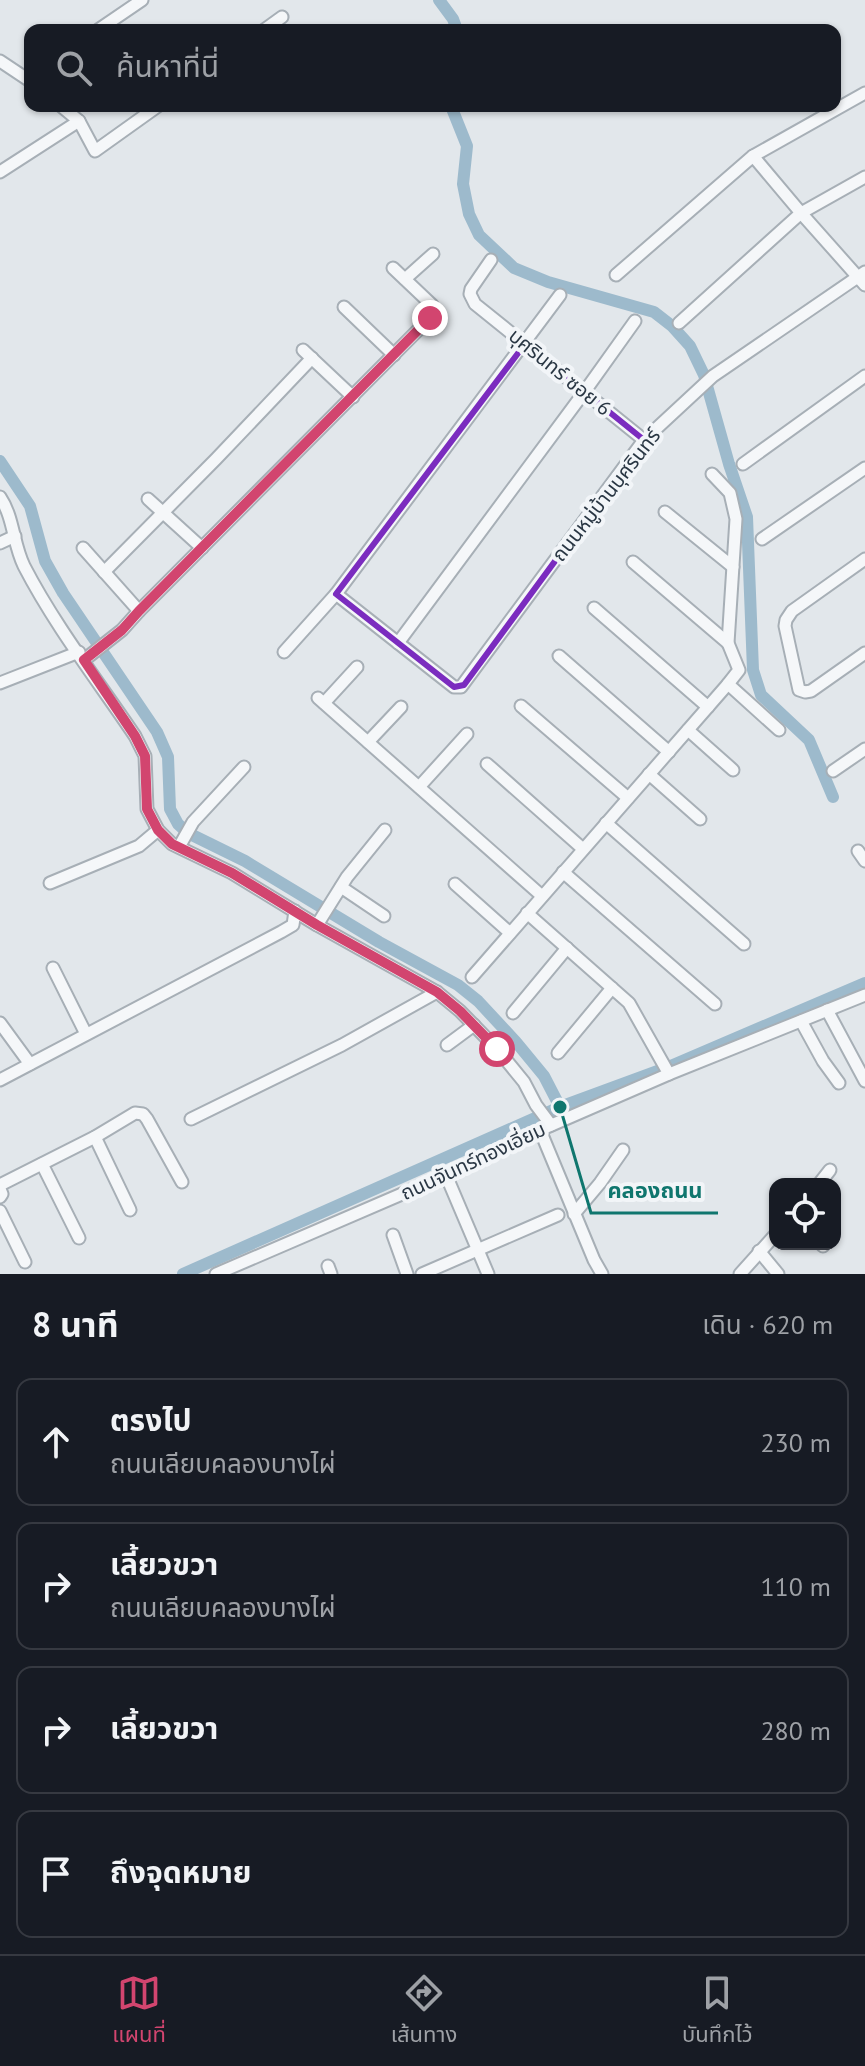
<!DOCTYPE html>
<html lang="th">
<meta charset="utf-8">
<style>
body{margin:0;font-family:"PT Sans","Noto Sans Thai",sans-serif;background:#242831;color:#f1f3f6}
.controls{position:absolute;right:24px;bottom:24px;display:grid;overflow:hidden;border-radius:16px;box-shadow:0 2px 6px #0004}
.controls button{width:72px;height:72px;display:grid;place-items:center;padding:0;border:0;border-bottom:2px solid #363941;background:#171b24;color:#f1f3f6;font:40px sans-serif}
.stop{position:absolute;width:24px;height:24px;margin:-18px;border:6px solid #d2456f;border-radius:50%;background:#fff}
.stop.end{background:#d2456f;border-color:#fff;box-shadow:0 2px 8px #0008}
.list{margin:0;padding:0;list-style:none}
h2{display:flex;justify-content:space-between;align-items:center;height:104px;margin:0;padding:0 32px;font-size:34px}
h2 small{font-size:26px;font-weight:400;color:#9ea1a6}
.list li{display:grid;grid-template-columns:52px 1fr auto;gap:24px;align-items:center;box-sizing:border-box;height:128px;margin:0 16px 16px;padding:0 16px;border:2px solid #363941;border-radius:16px}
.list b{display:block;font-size:30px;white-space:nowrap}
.list p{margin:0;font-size:26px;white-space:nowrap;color:#9ea1a6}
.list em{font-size:26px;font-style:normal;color:#9ea1a6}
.icon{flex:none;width:44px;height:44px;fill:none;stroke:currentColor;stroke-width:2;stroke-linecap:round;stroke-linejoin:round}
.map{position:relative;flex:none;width:865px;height:1274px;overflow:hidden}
.search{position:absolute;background:#171b24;box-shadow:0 2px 6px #0004;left:24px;right:24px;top:24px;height:88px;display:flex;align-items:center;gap:20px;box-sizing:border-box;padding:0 28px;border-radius:16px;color:#9ea1a6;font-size:30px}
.sheet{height:680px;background:#171b24}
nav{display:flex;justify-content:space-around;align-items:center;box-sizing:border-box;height:112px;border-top:2px solid #363941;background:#171b24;font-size:22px;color:#9ea1a6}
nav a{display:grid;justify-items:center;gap:4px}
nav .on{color:#d2456f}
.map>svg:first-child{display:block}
</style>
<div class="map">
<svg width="865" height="1274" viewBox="0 0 865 1274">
<rect width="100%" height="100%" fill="#e2e7eb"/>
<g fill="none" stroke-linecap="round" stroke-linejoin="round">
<g stroke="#9dbacc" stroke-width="12">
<polyline points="439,0 453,19 457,30"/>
<polyline points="451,106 467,146 463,184 469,214 479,235 514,268 548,282 654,312 672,326 690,346 704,375 729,464 747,517 753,670 761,695 809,740 833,797"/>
<polyline points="0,461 30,506 45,561 63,593 157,732 168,757 170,809 178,824 188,833 245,861 379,942 458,985 478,1001 516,1042 544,1076 560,1107"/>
<polyline points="183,1274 560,1107 666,1068 865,983"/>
</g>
<g stroke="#a7afb6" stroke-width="15">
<g id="minor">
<polyline points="98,30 142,0"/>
<polyline points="264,30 282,17"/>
<polyline points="0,61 30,81"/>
<polyline points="61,106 79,121 95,151 158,106"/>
<polyline points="753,156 801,213 865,285"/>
<polyline points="0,172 79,121"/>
<polyline points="491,260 471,289 470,294 475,304 644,440"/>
<polyline points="616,275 753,156 865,93"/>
<polyline points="405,279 433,254"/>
<polyline points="344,307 394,355"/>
<polyline points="679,323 801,213 865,177"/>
<polyline points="303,350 353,397"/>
<polyline points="743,464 865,376"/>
<polyline points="712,474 730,493 736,519 728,643 739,670 728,684"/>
<path d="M0,497C14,518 13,544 24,566C55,626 98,681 135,736L145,756L147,809L158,830L172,844L232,873L317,925L437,992L460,1011L497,1049L524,1082L536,1105L551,1125"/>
<polyline points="148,499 202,548"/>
<polyline points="665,512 733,567"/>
<polyline points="762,539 865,468"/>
<polyline points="0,543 15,536"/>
<polyline points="83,548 139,611"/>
<polyline points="865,559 792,611 786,620 785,626 799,690 805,692 811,691 865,653"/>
<polyline points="633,562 728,643"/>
<polyline points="104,572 216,459 312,358"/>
<polyline points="336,594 454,687 461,687 644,440 713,376 865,272"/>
<polyline points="594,608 708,707"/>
<polyline points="398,643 585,391 635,321"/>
<polyline points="284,652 336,594 560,295"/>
<polyline points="559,656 669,752"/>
<polyline points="84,660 122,630 139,611 430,318 433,309 432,305 393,268"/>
<polyline points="0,683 79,652"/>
<polyline points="318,698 542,896"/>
<polyline points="324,703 357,667"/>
<polyline points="521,706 628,798"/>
<polyline points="688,730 733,770"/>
<polyline points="368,742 401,707"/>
<polyline points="487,764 583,849"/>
<polyline points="833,771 865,749"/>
<polyline points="649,774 700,819"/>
<polyline points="419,787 467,734"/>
<polyline points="606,823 744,944"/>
<polyline points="179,847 193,822 244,767"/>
<polyline points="858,851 865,861"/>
<polyline points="563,872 715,1004"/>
<polyline points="50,883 139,846 158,830"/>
<polyline points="455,884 510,933"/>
<polyline points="341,887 384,916"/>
<polyline points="527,913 629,1003 669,1074"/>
<polyline points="317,925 347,877 385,830"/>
<polyline points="53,968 86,1034"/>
<polyline points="472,977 728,684 779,730"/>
<polyline points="827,1010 865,1081"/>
<polyline points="513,1013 567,948"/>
<polyline points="801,1021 823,1061 839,1083"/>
<polyline points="0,1023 30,1064"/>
<polyline points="447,1045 474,1025"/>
<polyline points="558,1053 612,988"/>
<polyline points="0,1080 281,932 293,925 295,911"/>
<polyline points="191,1119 342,1045 437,992"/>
<polyline points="540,1130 594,1260 602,1274"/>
<polyline points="95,1137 130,1210"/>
<polyline points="42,1164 79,1238"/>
<polyline points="446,1175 488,1274"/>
<polyline points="819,1184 830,1170"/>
<polyline points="0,1185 95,1137 135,1113 143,1114 147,1119 182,1182"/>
<polyline points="0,1189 2,1194 0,1197"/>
<polyline points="0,1211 25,1262"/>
<polyline points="574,1214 600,1183 623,1150"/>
<polyline points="393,1235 407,1274"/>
<polyline points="821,1244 823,1246"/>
<polyline points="759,1251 778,1274"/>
<polyline points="328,1266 331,1274"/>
<polyline points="216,1274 446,1175 540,1130 669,1074 865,995"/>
<polyline points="422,1274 558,1215"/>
<polyline points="740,1274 775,1235"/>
</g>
</g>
<use href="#minor" stroke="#f5f7f9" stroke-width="11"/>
</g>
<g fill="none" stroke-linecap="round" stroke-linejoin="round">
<polyline stroke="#d2456f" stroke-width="10" points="430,318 139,611 122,630 84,660 135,736 145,756 147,809 158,830 172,844 232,873 317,925 437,992 460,1011 497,1049"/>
</g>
<path fill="none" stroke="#7b2cbf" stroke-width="6" stroke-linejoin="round" d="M525,344L644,440L464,685L454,687L336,594Z"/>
<g text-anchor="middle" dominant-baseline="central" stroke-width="8" stroke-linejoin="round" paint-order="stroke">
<g font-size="20" fill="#2a3744" stroke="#f2f5f8">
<text transform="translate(560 372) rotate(39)">บุศรินทร์ ซอย 6</text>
<text transform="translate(606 495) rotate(-52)">ถนนหมู่บ้านบุศรินทร์</text>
<text transform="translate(473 1161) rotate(-25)">ถนนจันทร์ทองเอี่ยม</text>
</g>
</g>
<path fill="none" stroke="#0f766e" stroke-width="3" d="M560 1107L591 1213H718"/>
<circle fill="#0f766e" stroke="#f2f5f8" stroke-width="3" cx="560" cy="1107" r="8"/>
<g font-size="22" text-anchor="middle" font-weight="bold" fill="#0f766e" stroke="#f2f5f8" stroke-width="8" stroke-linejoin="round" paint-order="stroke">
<text x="655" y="1198">คลองถนน</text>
</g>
</svg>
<div class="controls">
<button><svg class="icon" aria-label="locate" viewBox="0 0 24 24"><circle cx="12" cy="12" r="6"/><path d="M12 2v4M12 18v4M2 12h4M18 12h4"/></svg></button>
</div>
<div class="stop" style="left:497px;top:1049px"></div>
<div class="stop end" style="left:430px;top:318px"></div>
<div class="search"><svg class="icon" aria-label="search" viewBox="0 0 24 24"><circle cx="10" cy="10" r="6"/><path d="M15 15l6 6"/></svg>ค้นหาที่นี่</div>
</div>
<section class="sheet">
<h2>8 นาที<small>เดิน · 620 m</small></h2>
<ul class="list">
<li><svg class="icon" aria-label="ahead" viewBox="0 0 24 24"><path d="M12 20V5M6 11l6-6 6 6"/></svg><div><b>ตรงไป</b><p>ถนนเลียบคลองบางไผ่</p></div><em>230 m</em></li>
<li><svg class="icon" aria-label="right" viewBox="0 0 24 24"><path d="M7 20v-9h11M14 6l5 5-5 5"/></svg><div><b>เลี้ยวขวา</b><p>ถนนเลียบคลองบางไผ่</p></div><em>110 m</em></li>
<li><svg class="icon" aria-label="right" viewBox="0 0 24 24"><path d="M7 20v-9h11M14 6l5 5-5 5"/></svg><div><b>เลี้ยวขวา</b></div><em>280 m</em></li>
<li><svg class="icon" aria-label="arrive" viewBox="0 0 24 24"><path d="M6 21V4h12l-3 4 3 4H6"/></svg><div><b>ถึงจุดหมาย</b></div></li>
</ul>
</section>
<nav>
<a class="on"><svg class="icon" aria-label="map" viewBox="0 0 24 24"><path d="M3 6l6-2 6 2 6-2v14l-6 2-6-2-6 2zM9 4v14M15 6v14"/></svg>แผนที่</a>
<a><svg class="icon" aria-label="directions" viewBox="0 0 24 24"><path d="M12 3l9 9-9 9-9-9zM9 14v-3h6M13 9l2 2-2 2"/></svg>เส้นทาง</a>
<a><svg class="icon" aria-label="saved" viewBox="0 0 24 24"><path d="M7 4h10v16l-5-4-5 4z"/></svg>บันทึกไว้</a>
</nav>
